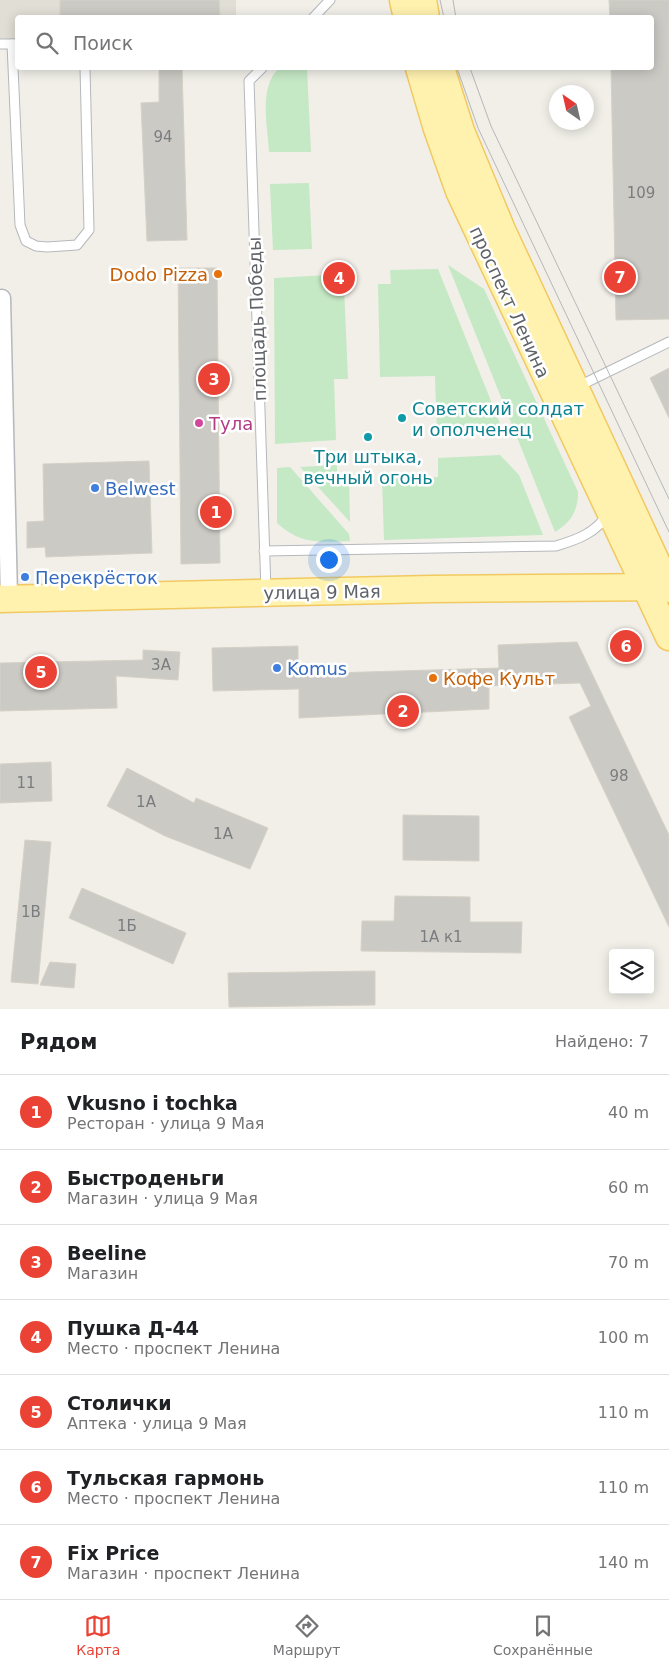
<!DOCTYPE html>
<html lang="ru">
<meta charset="utf-8">
<style>
body{margin:0;font-family:"DejaVu Sans",sans-serif;background:#f6f6f6;color:#202124}
.controls{position:absolute;right:15px;bottom:15px;display:grid;overflow:hidden;border-radius:5px;box-shadow:0 2px 12px #0003}
.controls button{width:45px;height:45px;display:grid;place-items:center;padding:0;border:0;border-bottom:1px solid #e0e0e0;background:#fff;color:#202124;font:25px sans-serif}
.compass{position:absolute;left:549px;top:85px;width:45px;height:45px;border-radius:50%;background:#fff;box-shadow:0 2px 12px #0003;rotate:326deg}
.you{position:absolute;left:328px;top:559px;width:18px;height:18px;margin:-12px;border:4px solid #fff;border-radius:50%;background:#1a73e8;box-shadow:0 0 0 8px #1a73e833}
.badge{display:grid;place-items:center;width:32px;height:32px;border-radius:50%;background:#ea4335;color:#fff;font-size:16px;font-weight:700}
.pin{position:absolute;translate:-50% -50%;border:2px solid #fff;box-shadow:0 1px 5px #0006}
.list{margin:0;padding:0;list-style:none}
h2{display:flex;justify-content:space-between;align-items:center;height:65px;margin:0;padding:0 20px;font-size:21px}
h2 small{font-size:16px;font-weight:400;color:#757577}
.list li{display:grid;grid-template-columns:32px 1fr auto;gap:15px;align-items:center;box-sizing:border-box;height:75px;padding:0 20px;border-top:1px solid #e0e0e0}
.list b{display:block;font-size:19px;white-space:nowrap}
.list p{margin:0;font-size:16px;white-space:nowrap;color:#757577}
.list em{font-size:16px;font-style:normal;color:#757577}
.icon{flex:none;width:28px;height:28px;fill:none;stroke:currentColor;stroke-width:2;stroke-linecap:round;stroke-linejoin:round}
.map{position:relative;flex:none;width:669px;height:1009px;overflow:hidden}
.search{position:absolute;background:#fff;box-shadow:0 2px 12px #0003;left:15px;right:15px;top:15px;height:55px;display:flex;align-items:center;gap:12px;box-sizing:border-box;padding:0 18px;border-radius:5px;color:#757577;font-size:19px}
.sheet{height:590px;background:#fff}
nav{display:flex;justify-content:space-around;align-items:center;box-sizing:border-box;height:70px;border-top:1px solid #e0e0e0;background:#fff;font-size:14px;color:#757577}
nav a{display:grid;justify-items:center;gap:2px}
nav .on{color:#ea4335}
.map>svg:first-child{display:block}
</style>
<div class="map">
<svg width="669" height="1009" viewBox="0 0 669 1009">
<rect width="100%" height="100%" fill="#f1efe8"/>
<polygon fill="#e1ded6" points="0,0 236,0 236,17 18,18 17,42 0,42"/>
<g fill="#c5e8c5">
<path d="M279,68H307L311,152H269C268,126 258,88 279,68Z"/>
<polygon points="309,183 312,249 273,250 270,184"/>
<path d="M448,265L484,289L578,492C578,511 571,522 555,532Z"/>
<polygon points="438,269 503,431 437,434 435,376 380,377 378,284 391,284 390,270"/>
<polygon points="329,275 330,287 344,287 348,379 334,379 336,440 275,444 274,278"/>
<polygon points="500,455 519,475 543,535 384,540 382,479 438,477 438,458"/>
<polygon points="337,465 337,480 349,480 350,522 300,467"/>
<path d="M290,467L349,534L350,541C320,542 301,545 277,523V468Z"/>
</g>
<g fill="#cccac5" stroke="#d6d1c6">
<polygon points="60,0 219,0 220,18 60,18"/>
<polygon points="609,0 669,0 669,319 616,320 611,68 652,68 652,18 610,18"/>
<polygon points="159,68 182,68 187,240 147,241 141,103 159,102"/>
<polygon points="178,268 217,268 220,563 181,564"/>
<polygon points="669,368 669,418 650,378"/>
<polygon points="149,461 152,553 46,557 45,547 27,548 27,522 44,521 43,464"/>
<polygon points="577,642 669,835 669,927 569,717 591,706 580,683 489,686 489,709 299,718 299,689 213,691 212,648 298,646 298,674 499,668 498,645"/>
<polygon points="143,650 180,652 178,680 116,676 117,708 0,711 0,663 143,660"/>
<polygon points="51,762 52,801 0,803 0,764"/>
<polygon points="127,768 194,803 196,798 268,828 250,869 165,836 107,806"/>
<polygon points="403,815 479,816 479,861 403,860"/>
<polygon points="25,840 51,842 38,984 11,982"/>
<polygon points="82,888 186,933 173,964 69,918"/>
<polygon points="395,896 470,897 470,922 522,922 521,953 361,951 362,921 394,921"/>
<polygon points="50,962 76,964 74,988 40,985"/>
<polygon points="375,971 375,1005 229,1007 228,973"/>
</g>
<g fill="none" stroke-linecap="round" stroke-linejoin="round">
<g stroke="#b5b8bc" stroke-width="11">
<g id="lane">
<polyline points="313,18 330,0"/>
<polyline points="0,44 17,44"/>
<polyline points="12,44 20,225 26,241 36,246 47,247 77,245 89,230 85,68"/>
<polyline points="262,68 249,81 266,591"/>
<polyline points="577,387 669,342"/>
<path d="M264,551L556,546C576,540 597,533 608,513"/>
</g>
</g>
<g stroke="#b5b8bc" stroke-width="19">
<polyline id="street" points="2,298 9,598"/>
</g>
<g stroke="#f2c960" stroke-width="29">
<g id="primary">
<polyline points="403,0 407,18"/>
<polyline points="423,0 426,18"/>
<polyline points="419,68 437,129 459,191 669,637"/>
<polyline points="441,68 461,131 502,230 669,589"/>
<polyline points="0,599 431,589 668,587"/>
</g>
</g>
<use href="#lane" stroke="#fff" stroke-width="9"/>
<use href="#street" stroke="#fff" stroke-width="16"/>
<use href="#primary" stroke="#fff2af" stroke-width="26"/>
<g stroke="#b6b7b8" stroke-width="1">
<polyline points="440,0 444,18"/>
<polyline points="453,0 456,18"/>
<polyline points="457,68 478,128 669,532"/>
<polyline points="470,68 491,126 669,499"/>
</g>
</g>
<g fill="#e8710a" stroke="#fff" stroke-width="2">
<circle cx="218" cy="274" r="5"/>
<circle cx="433" cy="678" r="5"/>
</g>
<g fill="#0f9aa8" stroke="#fff" stroke-width="2">
<circle cx="402" cy="418" r="5"/>
<circle cx="368" cy="437" r="5"/>
</g>
<circle fill="#d1479c" stroke="#fff" stroke-width="2" cx="199" cy="423" r="5"/>
<g fill="#3f7fe0" stroke="#fff" stroke-width="2">
<circle cx="95" cy="488" r="5"/>
<circle cx="25" cy="577" r="5"/>
<circle cx="277" cy="668" r="5"/>
</g>
<g text-anchor="middle" dominant-baseline="central" stroke-width="5" stroke-linejoin="round" paint-order="stroke">
<g font-size="15" fill="#7a7d7f">
<text x="163" y="137">94</text>
<text x="641" y="193">109</text>
<text x="161" y="665">3А</text>
<text x="619" y="776">98</text>
<text x="26" y="783">11</text>
<text x="146" y="802">1А</text>
<text x="223" y="834">1А</text>
<text x="31" y="912">1В</text>
<text x="127" y="926">1Б</text>
<text x="441" y="937">1А к1</text>
</g>
<g font-size="18" fill="#c56008" stroke="#fff" text-anchor="end">
<text x="208" y="274">Dodo Pizza</text>
<text x="443" y="678" text-anchor="start">Кофе Культ</text>
</g>
<g font-size="18" fill="#5f6368" stroke="#fff">
<text transform="translate(510 302) rotate(65)">проспект Ленина</text>
<text transform="translate(257 319) rotate(-92)">площадь Победы</text>
<text transform="translate(322 592) rotate(-1)">улица 9 Мая</text>
</g>
<g font-size="18" fill="#0d838f" stroke="#fff" text-anchor="start">
<text x="412" y="408">Советский солдат<tspan x="412" dy="21">и ополченец</tspan></text>
<text x="368" y="456" text-anchor="middle">Три штыка,<tspan x="368" dy="21">вечный огонь</tspan></text>
</g>
<g font-size="18" fill="#b23c85" stroke="#fff" text-anchor="start">
<text x="209" y="423">Тула</text>
</g>
<g font-size="18" fill="#366cbe" stroke="#fff" text-anchor="start">
<text x="105" y="488">Belwest</text>
<text x="35" y="577">Перекрёсток</text>
<text x="287" y="668">Komus</text>
</g>
</g>
</svg>
<div class="controls">
<button><svg class="icon" aria-label="layers" viewBox="0 0 24 24"><path d="M12 4l9 5-9 5-9-5zM3 14l9 5 9-5"/></svg></button>
</div>
<svg class="compass" viewBox="-18 -18 36 36"><path d="M0-13l5 13h-10z" fill="#e53935"/><path d="M0 13l5-13h-10z" fill="#757577"/></svg>
<div class="you"></div>
<div class="pin badge" style="left:216px;top:512px">1</div>
<div class="pin badge" style="left:403px;top:711px">2</div>
<div class="pin badge" style="left:214px;top:379px">3</div>
<div class="pin badge" style="left:339px;top:278px">4</div>
<div class="pin badge" style="left:41px;top:672px">5</div>
<div class="pin badge" style="left:626px;top:646px">6</div>
<div class="pin badge" style="left:620px;top:277px">7</div>
<div class="search"><svg class="icon" aria-label="search" viewBox="0 0 24 24"><circle cx="10" cy="10" r="6"/><path d="M15 15l6 6"/></svg>Поиск</div>
</div>
<section class="sheet">
<h2>Рядом<small>Найдено: 7</small></h2>
<ul class="list">
<li><span class="badge">1</span><div><b>Vkusno i tochka</b><p>Ресторан · улица 9 Мая</p></div><em>40 m</em></li>
<li><span class="badge">2</span><div><b>Быстроденьги</b><p>Магазин · улица 9 Мая</p></div><em>60 m</em></li>
<li><span class="badge">3</span><div><b>Beeline</b><p>Магазин</p></div><em>70 m</em></li>
<li><span class="badge">4</span><div><b>Пушка Д-44</b><p>Место · проспект Ленина</p></div><em>100 m</em></li>
<li><span class="badge">5</span><div><b>Столички</b><p>Аптека · улица 9 Мая</p></div><em>110 m</em></li>
<li><span class="badge">6</span><div><b>Тульская гармонь</b><p>Место · проспект Ленина</p></div><em>110 m</em></li>
<li><span class="badge">7</span><div><b>Fix Price</b><p>Магазин · проспект Ленина</p></div><em>140 m</em></li>
</ul>
</section>
<nav>
<a class="on"><svg class="icon" aria-label="map" viewBox="0 0 24 24"><path d="M3 6l6-2 6 2 6-2v14l-6 2-6-2-6 2zM9 4v14M15 6v14"/></svg>Карта</a>
<a><svg class="icon" aria-label="directions" viewBox="0 0 24 24"><path d="M12 3l9 9-9 9-9-9zM9 14v-3h6M13 9l2 2-2 2"/></svg>Маршрут</a>
<a><svg class="icon" aria-label="saved" viewBox="0 0 24 24"><path d="M7 4h10v16l-5-4-5 4z"/></svg>Сохранённые</a>
</nav>
